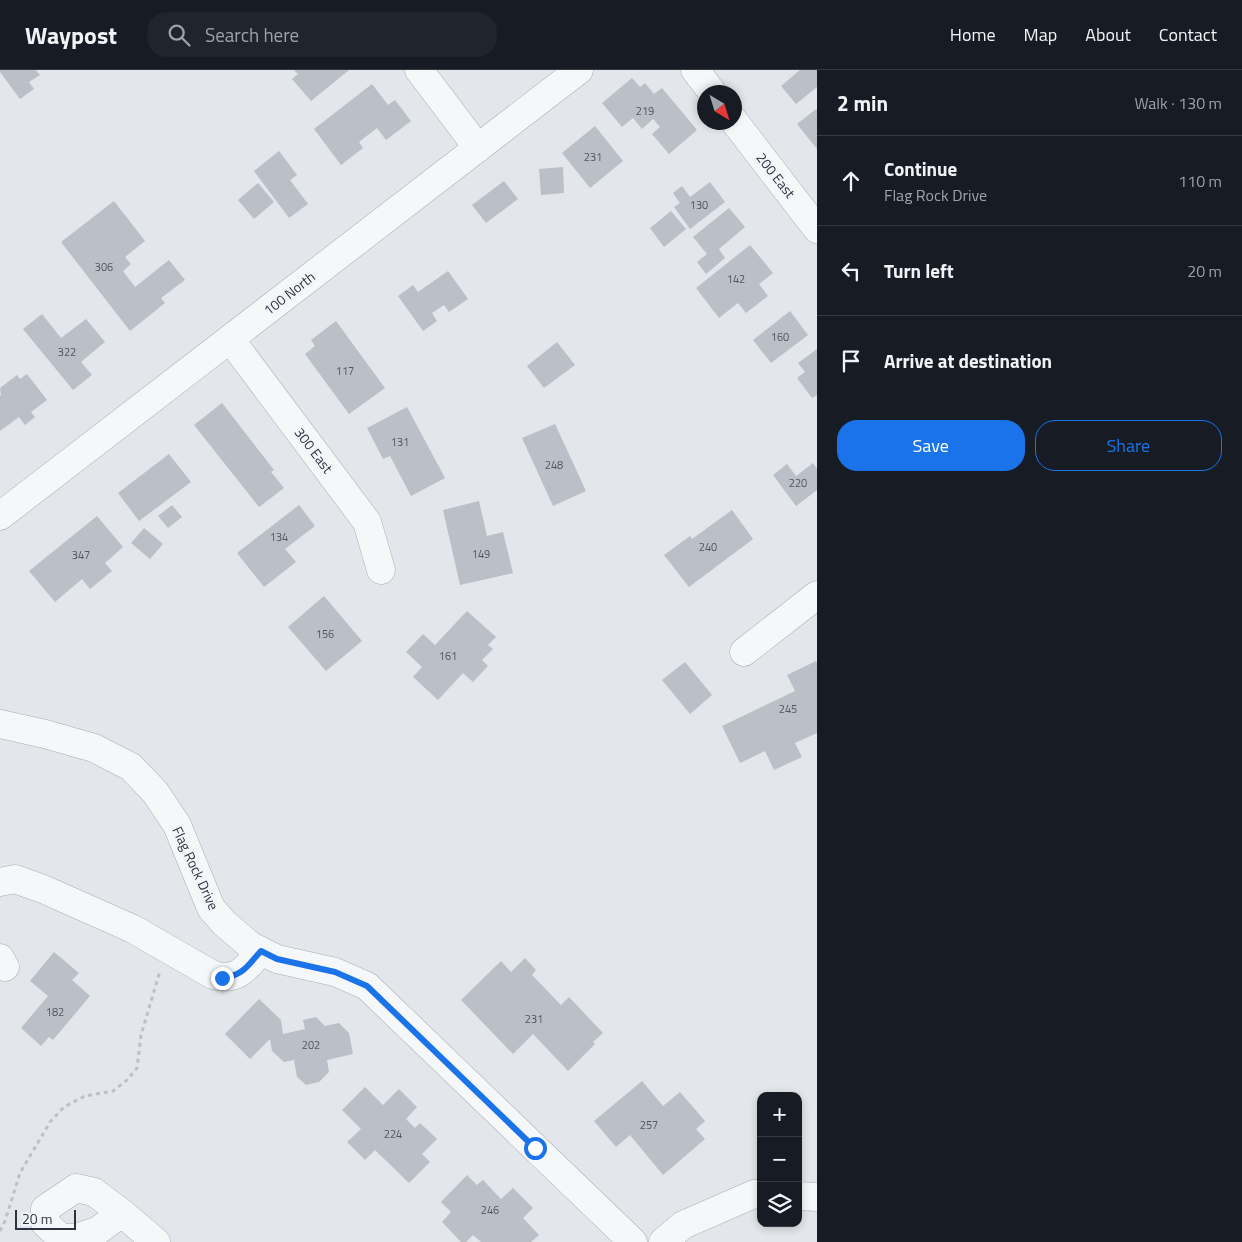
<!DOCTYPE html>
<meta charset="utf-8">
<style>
body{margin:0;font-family:"Titillium Web",sans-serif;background:#20242c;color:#f1f3f6}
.controls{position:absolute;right:15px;bottom:15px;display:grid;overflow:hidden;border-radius:10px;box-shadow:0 2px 8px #0003}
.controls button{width:45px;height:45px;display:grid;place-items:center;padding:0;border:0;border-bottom:1px solid #363941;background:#171b24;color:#f1f3f6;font:25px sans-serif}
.compass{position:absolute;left:697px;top:15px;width:45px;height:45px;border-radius:50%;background:#171b24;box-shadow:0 2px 8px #0003;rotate:142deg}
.scale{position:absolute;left:15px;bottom:12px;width:61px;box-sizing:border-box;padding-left:5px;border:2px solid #2c3441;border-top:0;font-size:14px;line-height:18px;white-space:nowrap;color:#2c3441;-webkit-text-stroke:4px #f3f5f8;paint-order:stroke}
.stop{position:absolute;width:15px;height:15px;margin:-11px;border:4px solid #1a73e8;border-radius:50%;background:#fff}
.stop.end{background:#1a73e8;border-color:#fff;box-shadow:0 1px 5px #0008}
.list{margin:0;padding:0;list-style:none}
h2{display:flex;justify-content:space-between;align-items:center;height:65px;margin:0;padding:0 20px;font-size:21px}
h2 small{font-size:16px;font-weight:400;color:#9ea1a6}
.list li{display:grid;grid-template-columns:32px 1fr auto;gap:15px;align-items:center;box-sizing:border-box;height:90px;padding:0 20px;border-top:1px solid #363941}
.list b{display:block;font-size:19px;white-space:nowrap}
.list p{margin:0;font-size:16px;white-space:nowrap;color:#9ea1a6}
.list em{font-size:16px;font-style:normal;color:#9ea1a6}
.actions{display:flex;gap:10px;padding:15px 20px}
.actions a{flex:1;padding:11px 0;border:1px solid #1a73e8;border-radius:20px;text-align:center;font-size:18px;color:#1a73e8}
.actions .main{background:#1a73e8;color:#fff}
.icon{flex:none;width:28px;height:28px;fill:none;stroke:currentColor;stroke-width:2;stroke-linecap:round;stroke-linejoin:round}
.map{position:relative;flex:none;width:817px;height:1172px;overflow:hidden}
header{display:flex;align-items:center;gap:30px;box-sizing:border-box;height:70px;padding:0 25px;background:#171b24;border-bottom:1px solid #363941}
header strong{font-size:24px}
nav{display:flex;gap:28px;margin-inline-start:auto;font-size:18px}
.search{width:350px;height:45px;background:#20242c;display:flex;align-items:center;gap:12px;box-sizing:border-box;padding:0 18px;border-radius:20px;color:#9ea1a6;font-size:19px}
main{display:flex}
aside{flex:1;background:#171b24}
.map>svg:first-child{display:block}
</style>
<header>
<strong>Waypost</strong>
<div class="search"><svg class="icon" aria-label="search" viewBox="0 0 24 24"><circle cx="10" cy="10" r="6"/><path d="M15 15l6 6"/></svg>Search here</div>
<nav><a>Home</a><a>Map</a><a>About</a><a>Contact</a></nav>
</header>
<main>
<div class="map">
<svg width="817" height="1172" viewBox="0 0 817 1172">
<rect width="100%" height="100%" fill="#e3e6ea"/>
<g fill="#bbbfc7">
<polygon points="0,0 36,0 40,5 29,12 34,19 20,29 0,2"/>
<polygon points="294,0 349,0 311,31 292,9 298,4"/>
<polygon points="800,0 817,0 817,17 796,34 781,16"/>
<polygon points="632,8 640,17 645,13 654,24 662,18 697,60 669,84 652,64 660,57 653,49 642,59 633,48 622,57 602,33"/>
<polygon points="372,14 388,35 395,30 411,51 386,70 377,58 359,72 363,78 341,95 314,59"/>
<polygon points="816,39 817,40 817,79 797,54"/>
<polygon points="595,56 623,91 590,118 562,83"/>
<polygon points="279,81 297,105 290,110 308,134 289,148 254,101"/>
<polygon points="563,97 564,123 541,125 539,99"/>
<polygon points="504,111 518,129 486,153 472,135"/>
<polygon points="710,112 725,132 690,159 674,137 680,133 673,123 682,116 690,127"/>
<polygon points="258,113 274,132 254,149 238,130"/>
<polygon points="114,131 145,171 125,187 131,194 123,201 135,217 169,190 185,210 161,228 165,233 130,261 61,172"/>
<polygon points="729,138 745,157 719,179 725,188 706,204 697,192 707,184 693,167"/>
<polygon points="671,141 686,159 664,177 650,158"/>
<polygon points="750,175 773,203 759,214 768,226 746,243 738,233 719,248 696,218"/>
<polygon points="448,201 468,229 449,242 444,235 432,243 437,251 423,261 398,226 413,215 418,222"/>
<polygon points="790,241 808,265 771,293 753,270"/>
<polygon points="42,244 61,268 86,249 105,272 81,292 92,305 73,320 23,259"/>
<polygon points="336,251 385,318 349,344 305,284 315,276 311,270"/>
<polygon points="557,272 575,295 544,318 527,296"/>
<polygon points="817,279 817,325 812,328 797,308 805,302 798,293"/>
<polygon points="27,304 47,330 31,342 35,347 25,355 19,347 0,361 0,326 1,325 0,318 17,305 20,309"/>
<polygon points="222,333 274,400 271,402 284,418 259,437 194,355"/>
<polygon points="407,337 445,408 411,426 390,386 383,389 367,358"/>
<polygon points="555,354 586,421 553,436 522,368"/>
<polygon points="169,384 191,412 139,451 118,423"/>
<polygon points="813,393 817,399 817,420 796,436 773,405 787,394 796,406"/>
<polygon points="479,431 487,466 503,462 513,503 460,515 443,440"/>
<polygon points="172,435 182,447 168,458 158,446"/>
<polygon points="299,435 315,456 285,479 296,492 264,517 237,483"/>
<polygon points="732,440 753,469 689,517 664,485 690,466 692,469"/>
<polygon points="97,446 123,477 105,493 112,501 90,519 82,509 55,532 29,501"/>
<polygon points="144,458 163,474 150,489 131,473"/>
<polygon points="324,526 362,571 326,601 288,557"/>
<polygon points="467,541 496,567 488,575 493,579 482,590 488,596 473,612 463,603 438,630 413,607 422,597 406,582 423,564 435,575"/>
<polygon points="816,591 817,593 817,663 795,673 802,687 774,700 765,681 740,693 722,656 795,621 787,605"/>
<polygon points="685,592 712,625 690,644 662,610"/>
<polygon points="54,882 79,903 72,910 90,926 53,970 49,967 41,976 21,958 48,926 30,911"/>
<polygon points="525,888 536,900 532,905 561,935 569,927 603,963 593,972 595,974 568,1001 533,964 513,984 461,930 501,891 511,902"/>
<polygon points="259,929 281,950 283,964 305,959 303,950 316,947 325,956 339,953 349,963 353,984 327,990 329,1002 319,1012 306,1015 297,1007 294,990 284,992 272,981 270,969 250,989 225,964"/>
<polygon points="642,1011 663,1036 680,1022 705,1051 696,1059 705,1069 663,1105 630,1065 616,1077 594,1051"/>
<polygon points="365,1017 383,1035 399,1019 417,1037 406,1049 415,1058 420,1053 437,1069 422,1084 430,1092 409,1113 375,1080 365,1090 347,1072 361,1059 342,1040"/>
<polygon points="467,1105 477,1115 483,1110 501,1129 513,1118 533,1138 523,1148 539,1165 531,1172 481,1172 473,1165 466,1172 461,1172 442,1152 451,1142 441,1132"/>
</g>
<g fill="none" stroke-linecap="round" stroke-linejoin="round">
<g stroke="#a8adb4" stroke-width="29">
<g id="minor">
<polyline points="419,0 478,78"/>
<polyline points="695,0 712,22"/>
<polyline points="734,51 817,159"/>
<polyline points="230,269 367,452 381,500"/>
<polyline points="0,446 579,0"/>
<polyline points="744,582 817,525"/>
<polyline points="0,654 45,664 94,678 131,697 155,722 177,755 211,838 224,853 251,876 277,889 335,902 367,916 633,1172"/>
<path d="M0,812L15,809L43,819L133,859L213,905C238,912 246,898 261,881"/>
<polyline points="0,888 5,897"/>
<polyline points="798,1126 817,1127"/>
<polyline points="122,1143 97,1161 75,1168 61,1168 45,1153 45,1139 76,1118 94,1122 122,1143 156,1172"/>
<polyline points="663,1172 683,1155 754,1124 761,1124"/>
</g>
</g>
<polyline stroke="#bdc0c5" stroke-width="3" stroke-dasharray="4 4" stroke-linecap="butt" points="0,1161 5,1151 20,1103 50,1052 64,1037 85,1026 113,1021 127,1010 137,998 141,965 160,901"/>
<use href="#minor" stroke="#f6f7f9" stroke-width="28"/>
</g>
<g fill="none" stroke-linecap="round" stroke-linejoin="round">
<path stroke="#1a73e8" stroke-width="6" d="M222,908C244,905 247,896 261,881L277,889L335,902L367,916L535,1078"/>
</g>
<g text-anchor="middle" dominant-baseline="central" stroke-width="5" stroke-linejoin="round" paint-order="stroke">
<g font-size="11" fill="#505762">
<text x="645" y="41">219</text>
<text x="593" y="87">231</text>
<text x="699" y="135">130</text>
<text x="104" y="197">306</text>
<text x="736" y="209">142</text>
<text x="780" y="267">160</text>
<text x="67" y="282">322</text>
<text x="345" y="301">117</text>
<text x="400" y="372">131</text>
<text x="554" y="395">248</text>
<text x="798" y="413">220</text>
<text x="279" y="467">134</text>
<text x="708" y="477">240</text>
<text x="481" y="484">149</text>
<text x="81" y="485">347</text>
<text x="325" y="564">156</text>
<text x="448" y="586">161</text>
<text x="788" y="639">245</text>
<text x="55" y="942">182</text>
<text x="534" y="949">231</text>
<text x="311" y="975">202</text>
<text x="649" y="1055">257</text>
<text x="393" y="1064">224</text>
<text x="490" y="1140">246</text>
</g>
<g font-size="14" fill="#2c3441" stroke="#f3f5f8">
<text transform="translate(776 105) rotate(52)">200 East</text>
<text transform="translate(289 223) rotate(-38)">100 North</text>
<text transform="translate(314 380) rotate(53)">300 East</text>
<text transform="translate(196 798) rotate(65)">Flag Rock Drive</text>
</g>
</g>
</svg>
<div class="controls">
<button>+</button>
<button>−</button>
<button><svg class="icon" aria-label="layers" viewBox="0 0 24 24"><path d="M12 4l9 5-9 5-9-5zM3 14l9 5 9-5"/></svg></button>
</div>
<svg class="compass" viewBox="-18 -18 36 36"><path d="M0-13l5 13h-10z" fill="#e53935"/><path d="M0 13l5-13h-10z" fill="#9ea1a6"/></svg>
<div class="scale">20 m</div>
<div class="stop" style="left:535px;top:1078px"></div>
<div class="stop end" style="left:222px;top:908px"></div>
</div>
<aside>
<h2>2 min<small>Walk · 130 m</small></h2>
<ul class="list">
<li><svg class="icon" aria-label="ahead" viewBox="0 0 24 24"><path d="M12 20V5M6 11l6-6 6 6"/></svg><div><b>Continue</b><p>Flag Rock Drive</p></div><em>110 m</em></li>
<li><svg class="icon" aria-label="left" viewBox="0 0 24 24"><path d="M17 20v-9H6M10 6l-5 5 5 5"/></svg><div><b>Turn left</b></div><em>20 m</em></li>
<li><svg class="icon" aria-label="arrive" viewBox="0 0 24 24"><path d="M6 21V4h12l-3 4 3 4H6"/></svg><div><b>Arrive at destination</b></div></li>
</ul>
<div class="actions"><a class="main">Save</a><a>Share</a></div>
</aside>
</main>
